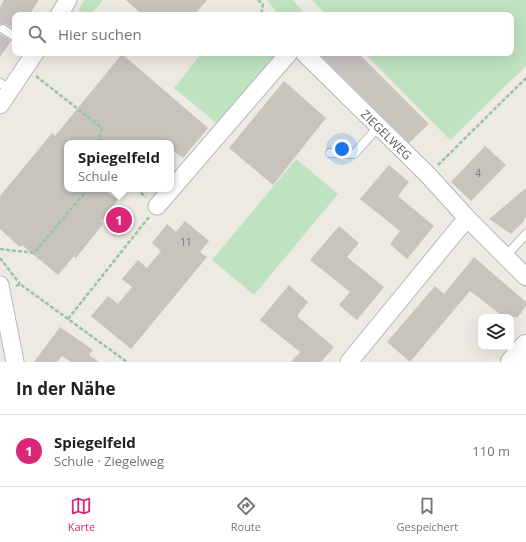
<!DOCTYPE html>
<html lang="de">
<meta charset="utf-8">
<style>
body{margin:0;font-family:"Open Sans",sans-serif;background:#f6f6f6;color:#202124}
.controls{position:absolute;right:12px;bottom:12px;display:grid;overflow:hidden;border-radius:8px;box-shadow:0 4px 16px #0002}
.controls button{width:36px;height:36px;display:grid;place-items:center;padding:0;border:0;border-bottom:1px solid #e0e0e0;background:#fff;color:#202124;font:20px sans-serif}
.you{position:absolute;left:342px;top:149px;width:14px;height:14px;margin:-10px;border:3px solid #fff;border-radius:50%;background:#1a73e8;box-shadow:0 0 0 6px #1a73e833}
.badge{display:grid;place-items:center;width:26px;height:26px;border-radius:50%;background:#db2777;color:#fff;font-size:13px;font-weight:700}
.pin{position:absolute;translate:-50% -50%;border:2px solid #fff;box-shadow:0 1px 4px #0006}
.popup{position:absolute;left:64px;top:140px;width:110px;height:52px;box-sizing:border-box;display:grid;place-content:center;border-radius:8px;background:#fff;filter:drop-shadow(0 1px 3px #0005);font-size:13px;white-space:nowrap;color:#757577}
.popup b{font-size:15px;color:#202124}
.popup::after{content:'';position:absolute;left:50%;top:100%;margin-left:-8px;border:8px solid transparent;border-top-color:#fff}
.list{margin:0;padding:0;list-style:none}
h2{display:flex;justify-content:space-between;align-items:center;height:52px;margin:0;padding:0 16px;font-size:17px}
h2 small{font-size:13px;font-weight:400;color:#757577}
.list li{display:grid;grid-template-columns:26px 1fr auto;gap:12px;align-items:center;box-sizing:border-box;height:72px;padding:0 16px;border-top:1px solid #e0e0e0}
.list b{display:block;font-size:15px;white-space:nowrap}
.list p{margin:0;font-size:13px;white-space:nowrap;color:#757577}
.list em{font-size:13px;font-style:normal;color:#757577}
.icon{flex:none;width:22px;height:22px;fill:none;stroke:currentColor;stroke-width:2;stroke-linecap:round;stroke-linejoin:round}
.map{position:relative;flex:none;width:526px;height:362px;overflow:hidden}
.search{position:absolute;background:#fff;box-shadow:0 4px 16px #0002;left:12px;right:12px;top:12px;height:44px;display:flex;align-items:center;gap:10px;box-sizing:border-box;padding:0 14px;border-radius:8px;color:#757577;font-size:15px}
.sheet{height:124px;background:#fff}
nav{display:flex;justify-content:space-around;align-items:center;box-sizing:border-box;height:56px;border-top:1px solid #e0e0e0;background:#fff;font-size:11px;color:#757577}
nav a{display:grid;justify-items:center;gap:2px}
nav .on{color:#db2777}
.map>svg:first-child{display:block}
</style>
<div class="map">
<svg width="526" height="362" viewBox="0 0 526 362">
<rect width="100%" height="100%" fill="#eceae2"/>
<g fill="#bfe2c1">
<polygon points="84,0 103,0 90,15 82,15 79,9"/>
<polygon points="267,0 293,0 303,12 300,15 279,15"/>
<polygon points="312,0 526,0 526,66 450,140 364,53 511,53 511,15 327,15"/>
<polygon points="202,53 274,53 277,56 220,126 174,88"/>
<polygon points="296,159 338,194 254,295 212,260"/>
</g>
<g fill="#c7c4be">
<polygon points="4,0 39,0 29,15 15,15 15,30 6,24 0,24 0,7"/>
<polygon points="126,0 207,0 194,15 143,15"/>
<polygon points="0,34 11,41 0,57"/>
<polygon points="318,53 358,53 429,124 409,143"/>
<polygon points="122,54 208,128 183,158 171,149 171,143 67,143 67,189 103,189 118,200 101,221 103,224 76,258 74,256 58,275 22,245 20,247 0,229 0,196 52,133 55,136"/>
<polygon points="284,81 326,118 273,185 229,148"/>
<polygon points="485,146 506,165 471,201 451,182"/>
<polygon points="389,165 409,182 398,196 434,226 407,259 390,244 400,231 360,199"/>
<polygon points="526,188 526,216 523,222 511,234 489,219"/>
<polygon points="185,221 209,241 200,252 207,257 131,349 91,316 108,296 118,304 132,287 122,279 138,260 147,268 161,251 152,243 167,224 176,232"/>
<polygon points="339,226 359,243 347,257 384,287 357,320 339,305 350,292 310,260"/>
<polygon points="474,257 526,302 526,306 518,317 504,317 470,291 410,362 387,342 435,286 444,294"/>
<polygon points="289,285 308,302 297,316 334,347 321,362 291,362 300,352 260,320"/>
<polygon points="60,327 93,350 89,355 99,362 71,362 62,356 57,362 34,362"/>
</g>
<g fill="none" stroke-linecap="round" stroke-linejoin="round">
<g stroke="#b4b7bb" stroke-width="10">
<g id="lane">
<polyline points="3,29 15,37"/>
<polyline points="0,83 10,89"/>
<polyline points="330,153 354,154 379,126"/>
<polyline points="506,256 526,234"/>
</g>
</g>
<g stroke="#b4b7bb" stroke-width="19">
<g id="street">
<polyline points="59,15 68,0"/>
<path id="s1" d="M304,53L428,175L467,218L526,277"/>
<polyline points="0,105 35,53"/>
<polyline points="157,206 289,53"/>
<polyline points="0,285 15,362"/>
<polyline points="349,362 467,218"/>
</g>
</g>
<g stroke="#b3b6bb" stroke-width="24">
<polyline id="secondary" points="512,362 526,346"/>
</g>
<g stroke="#9ac2a7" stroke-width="2.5" stroke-dasharray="4 2" stroke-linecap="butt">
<polyline points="258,0 263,4 261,15"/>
<polyline points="36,76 102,128 97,143"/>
<polyline points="438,165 526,78"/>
<polyline points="136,189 146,197"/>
<polyline points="0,249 34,253 88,189"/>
<polyline points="0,258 20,284"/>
<polyline points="16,286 20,284 127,362"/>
<polyline points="68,319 149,217"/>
</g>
<use href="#lane" stroke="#fff" stroke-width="8"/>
<use href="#street" stroke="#fff" stroke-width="17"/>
<use href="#secondary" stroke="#fff" stroke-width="22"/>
</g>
<g text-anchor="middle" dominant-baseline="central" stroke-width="3" stroke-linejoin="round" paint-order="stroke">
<g font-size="10" fill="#757778">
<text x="478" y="173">4</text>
<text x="186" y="242">11</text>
</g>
<g font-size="12" fill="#5a5d61" stroke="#fff">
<text stroke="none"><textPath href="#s1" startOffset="116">ZIEGELWEG</textPath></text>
</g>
</g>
</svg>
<div class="controls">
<button><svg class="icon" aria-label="layers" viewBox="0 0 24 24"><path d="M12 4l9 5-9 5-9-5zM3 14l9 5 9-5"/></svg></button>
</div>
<div class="you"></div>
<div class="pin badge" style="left:119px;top:220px">1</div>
<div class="popup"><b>Spiegelfeld</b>Schule</div>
<div class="search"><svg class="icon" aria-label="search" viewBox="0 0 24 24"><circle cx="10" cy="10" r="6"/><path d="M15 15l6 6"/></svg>Hier suchen</div>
</div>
<section class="sheet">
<h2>In der Nähe<small></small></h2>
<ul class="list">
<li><span class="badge">1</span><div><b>Spiegelfeld</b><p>Schule · Ziegelweg</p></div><em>110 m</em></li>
</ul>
</section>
<nav>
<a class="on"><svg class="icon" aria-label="map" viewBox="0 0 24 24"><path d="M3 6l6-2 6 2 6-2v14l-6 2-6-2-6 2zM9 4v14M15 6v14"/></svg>Karte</a>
<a><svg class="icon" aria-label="directions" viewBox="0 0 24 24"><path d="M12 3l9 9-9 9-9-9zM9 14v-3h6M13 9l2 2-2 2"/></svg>Route</a>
<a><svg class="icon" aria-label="saved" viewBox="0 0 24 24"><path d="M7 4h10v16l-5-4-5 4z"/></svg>Gespeichert</a>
</nav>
